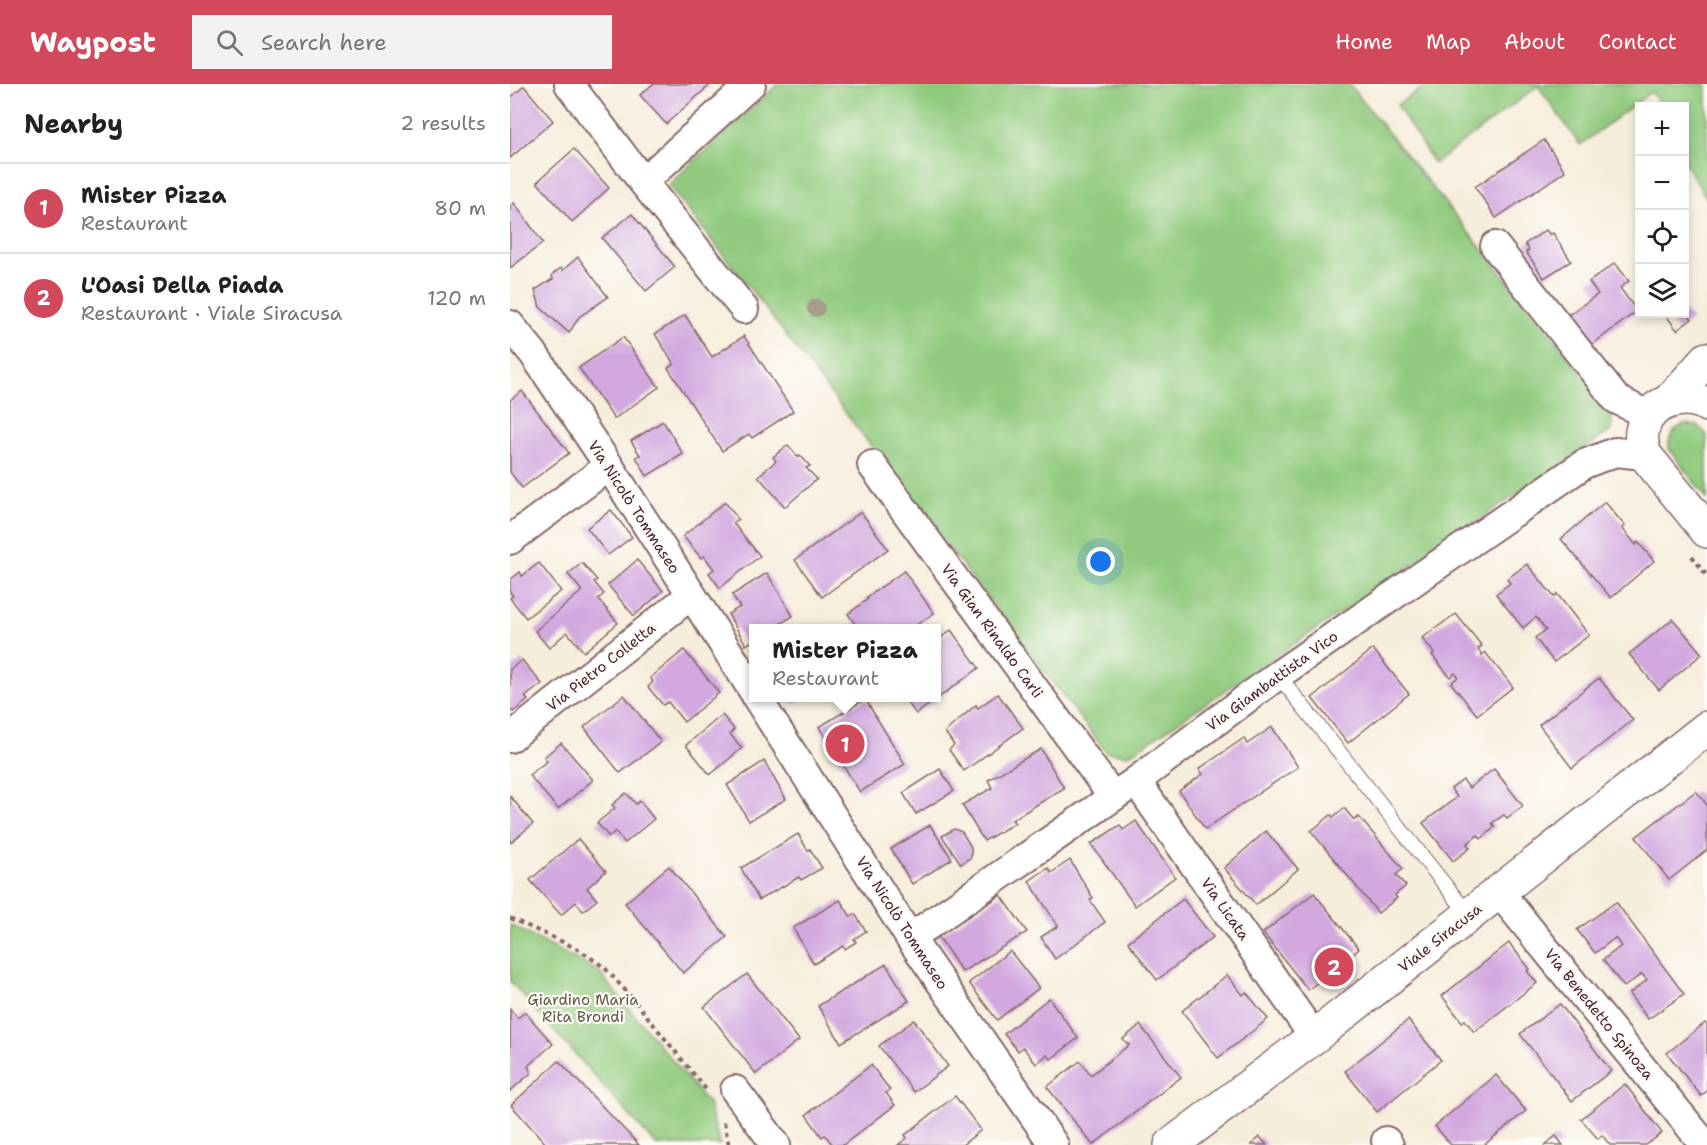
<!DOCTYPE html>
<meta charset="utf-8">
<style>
body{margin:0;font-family:"Shantell Sans",sans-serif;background:#f2f2f2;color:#202124}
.controls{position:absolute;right:18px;top:18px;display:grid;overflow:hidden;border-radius:0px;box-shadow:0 3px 9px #0003}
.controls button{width:54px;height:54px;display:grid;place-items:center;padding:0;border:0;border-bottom:2px solid #e0e0e0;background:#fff;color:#202124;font:30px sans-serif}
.you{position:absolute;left:591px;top:478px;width:21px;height:21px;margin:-15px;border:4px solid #fff;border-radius:50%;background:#1a73e8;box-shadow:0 0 0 9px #1a73e833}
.badge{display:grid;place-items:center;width:39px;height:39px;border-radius:50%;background:#d1495b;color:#fff;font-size:20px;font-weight:700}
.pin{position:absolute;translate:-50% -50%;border:3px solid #fff;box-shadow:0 2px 6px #0006}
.popup{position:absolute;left:239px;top:540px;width:192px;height:78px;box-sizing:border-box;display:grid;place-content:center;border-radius:0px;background:#fff;filter:drop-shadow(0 2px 4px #0005);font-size:20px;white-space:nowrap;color:#757577}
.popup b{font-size:22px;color:#202124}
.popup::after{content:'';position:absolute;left:50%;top:100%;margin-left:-12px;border:12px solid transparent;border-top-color:#fff}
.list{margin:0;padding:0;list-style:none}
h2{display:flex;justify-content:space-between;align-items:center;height:78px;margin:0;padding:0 24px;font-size:26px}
h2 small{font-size:20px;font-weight:400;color:#757577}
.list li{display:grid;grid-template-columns:39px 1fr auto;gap:18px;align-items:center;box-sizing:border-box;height:90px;padding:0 24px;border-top:2px solid #e0e0e0}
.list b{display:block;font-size:22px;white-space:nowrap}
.list p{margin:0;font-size:20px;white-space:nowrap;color:#757577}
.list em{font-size:20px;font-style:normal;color:#757577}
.icon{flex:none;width:33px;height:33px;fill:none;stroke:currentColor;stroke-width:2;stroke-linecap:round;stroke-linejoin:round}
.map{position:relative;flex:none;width:1197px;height:1061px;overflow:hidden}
header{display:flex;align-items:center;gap:36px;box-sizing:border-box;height:84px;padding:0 30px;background:#d1495b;color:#fff}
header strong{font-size:28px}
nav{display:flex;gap:33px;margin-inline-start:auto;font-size:21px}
.search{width:420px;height:54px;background:#f2f2f2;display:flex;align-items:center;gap:15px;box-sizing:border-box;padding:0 21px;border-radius:0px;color:#757577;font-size:22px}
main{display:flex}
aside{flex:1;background:#fff}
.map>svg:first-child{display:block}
</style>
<header>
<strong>Waypost</strong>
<div class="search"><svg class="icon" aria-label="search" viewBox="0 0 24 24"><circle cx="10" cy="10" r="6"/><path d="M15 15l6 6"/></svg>Search here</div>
<nav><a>Home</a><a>Map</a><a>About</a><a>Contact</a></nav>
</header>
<main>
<aside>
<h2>Nearby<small>2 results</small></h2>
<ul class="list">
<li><span class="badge">1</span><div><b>Mister Pizza</b><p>Restaurant</p></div><em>80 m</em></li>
<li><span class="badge">2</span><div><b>L'Oasi Della Piada</b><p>Restaurant · Viale Siracusa</p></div><em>120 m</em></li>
</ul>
</aside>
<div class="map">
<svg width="1197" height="1061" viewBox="0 0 1197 1061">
<rect width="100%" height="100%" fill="#fdfcf7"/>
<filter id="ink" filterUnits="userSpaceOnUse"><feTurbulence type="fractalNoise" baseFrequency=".0167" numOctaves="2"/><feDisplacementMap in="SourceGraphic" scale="12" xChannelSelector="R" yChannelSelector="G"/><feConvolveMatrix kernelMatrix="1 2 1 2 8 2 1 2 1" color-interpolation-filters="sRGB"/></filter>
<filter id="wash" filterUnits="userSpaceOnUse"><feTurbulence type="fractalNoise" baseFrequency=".008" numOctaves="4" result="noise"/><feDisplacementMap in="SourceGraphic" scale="24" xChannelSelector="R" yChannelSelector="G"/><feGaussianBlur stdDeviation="1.35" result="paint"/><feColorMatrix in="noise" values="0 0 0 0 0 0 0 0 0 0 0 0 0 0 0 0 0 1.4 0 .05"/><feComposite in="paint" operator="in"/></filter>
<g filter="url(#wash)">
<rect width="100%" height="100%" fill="#f7eddb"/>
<g fill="#91ca7e" stroke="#6e7454" stroke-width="1.5">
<polygon points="268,0 839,0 1102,326 1102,346 619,671 596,668 245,211 158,101"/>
<polygon points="918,0 1197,0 1197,115 1175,79 1174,22 1152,22 1141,8 1070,61 1028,2 924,80 887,21"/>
<path d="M1175,340L1188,342L1197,351V415L1159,365C1158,353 1163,345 1175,340Z"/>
<polygon points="0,841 87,886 198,1019 210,1061 146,1061 0,897"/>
</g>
<g id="blocks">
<g fill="#d2a8df">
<polygon points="143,0 201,0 156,40 130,11"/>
<polygon points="14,2 43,37 0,74 0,14"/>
<polygon points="1034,56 1055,87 986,134 965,103"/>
<polygon points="64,65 99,104 62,138 27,98"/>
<polygon points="4,119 33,159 0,184 0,122"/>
<polygon points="122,130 165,183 136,207 92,154"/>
<polygon points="1036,146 1040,151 1043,149 1061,177 1034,194 1016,168 1019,166 1015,160"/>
<polygon points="68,173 98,213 69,233 59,249 30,223 25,206 43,195 42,191 51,184 53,186"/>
<polygon points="1105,179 1119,197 1110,204 1127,227 1076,265 1054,234 1088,210 1079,198"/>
<polygon points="1174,226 1182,235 1167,246 1157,233 1161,230 1174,230"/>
<polygon points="175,231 202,273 234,252 283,327 242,354 239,350 212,367 158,284 164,280 145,250"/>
<polygon points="113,253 149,303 104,335 69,284"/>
<polygon points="12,307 59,369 12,404 0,388 0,316"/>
<polygon points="153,337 173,370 137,392 126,373 130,371 121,357"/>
<polygon points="278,361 288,373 290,371 300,382 296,384 307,395 275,423 248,392 266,377 263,373"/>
<polygon points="215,418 228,435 223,439 250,472 210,504 199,489 204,485 194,472 191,474 173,452"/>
<polygon points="1095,418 1115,442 1112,444 1126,461 1128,458 1144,477 1101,514 1051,455"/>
<polygon points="101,426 122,453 98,471 77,444"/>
<polygon points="351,428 378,465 312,513 285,476"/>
<polygon points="127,476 153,507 124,532 98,501"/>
<polygon points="29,479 51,507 16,534 0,514 3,512 0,508 0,496 10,488 12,492"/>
<polygon points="72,479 87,496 84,498 94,510 88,515 108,539 74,568 57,548 39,564 25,547 72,507 58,490"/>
<polygon points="1017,480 1044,513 1047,510 1079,551 1044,578 1025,554 1036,546 1026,533 1013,544 986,510 1000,499 997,495"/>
<polygon points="394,487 424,529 402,544 348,544 338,530 358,515 356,514"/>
<polygon points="257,489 283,532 263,544 244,544 244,556 236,561 218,530 230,523 222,511"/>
<polygon points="946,530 972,562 968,565 972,571 975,568 1003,603 967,631 941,599 948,593 945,589 940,593 922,571 924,569 912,554"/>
<polygon points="1163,535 1192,570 1149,606 1119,570"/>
<polygon points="441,546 469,584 406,630 394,614 427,614 427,557"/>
<polygon points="863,565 899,610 838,659 802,614"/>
<polygon points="174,566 209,609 174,638 158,618 153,621 138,603 143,598 140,594"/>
<polygon points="12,576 32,600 15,613 18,616 3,628 0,625 0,585"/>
<polygon points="1089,594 1123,636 1062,684 1029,641"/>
<polygon points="488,610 513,644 454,687 439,666 444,661 435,648 466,621 468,624"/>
<polygon points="114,611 151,658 110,689 74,643"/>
<polygon points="279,614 293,614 283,620"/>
<polygon points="355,615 395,680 350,708 309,643"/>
<polygon points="212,631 224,645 220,650 232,664 200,691 176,661"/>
<polygon points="762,643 788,683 695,745 669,707 693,690 689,685 734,654 737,660"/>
<polygon points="51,659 83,696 48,725 19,691 37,677 34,673"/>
<polygon points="531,665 554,704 502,736 505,739 474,757 452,721 482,704 478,696"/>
<polygon points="254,677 276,715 239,737 217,701"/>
<polygon points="430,685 444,707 406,730 393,709"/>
<polygon points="984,685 1013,722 997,734 994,731 982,739 985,743 971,755 968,751 957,760 960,764 943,777 913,739 947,713 941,705 953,696 959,704"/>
<polygon points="1186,707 1197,721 1197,766 1159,796 1126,753"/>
<polygon points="116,709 126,720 130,717 144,735 115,759 105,747 99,753 87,739 105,724 102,721"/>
<polygon points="0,712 23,740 0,759"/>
<polygon points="834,724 844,736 849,733 893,785 886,791 896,802 885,811 887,814 868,829 801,747 821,731 823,733"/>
<polygon points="626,737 665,793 625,822 581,760 610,741 613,746"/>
<polygon points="420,741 442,775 402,800 381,765"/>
<polygon points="444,745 452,748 461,763 461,773 451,780 432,752"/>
<polygon points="756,747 788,785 746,821 714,784"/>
<polygon points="288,750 298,767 300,765 312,784 291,796 289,793 249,816 231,784"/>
<polygon points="68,755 96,787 77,804 87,816 73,827 66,818 51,831 20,796"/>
<polygon points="560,776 583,814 580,816 595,838 545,875 531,853 548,842 519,797 538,784 541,789"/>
<polygon points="159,782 217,853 173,889 115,819"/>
<polygon points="804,809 849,865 798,906 753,849"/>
<polygon points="491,811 517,848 452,888 428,852"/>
<polygon points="673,815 703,853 647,896 618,858"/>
<polygon points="330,816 341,833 345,830 356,847 344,855 346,858 335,865 333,862 304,880 283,844"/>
<polygon points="1106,818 1174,910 1138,935 1119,910 1137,896 1132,890 1114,903 1093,876 1111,862 1105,854 1085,869 1067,846"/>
<polygon points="999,859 1020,885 1017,887 1027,899 964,948 955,936 952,938 932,912"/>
<polygon points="500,867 529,904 487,936 459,899"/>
<polygon points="376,880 399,917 331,959 308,922"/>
<polygon points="237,890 289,956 246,990 194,923"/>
<polygon points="717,891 733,911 736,908 758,935 708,974 672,927"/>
<polygon points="539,914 568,954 541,975 537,971 526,980 513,963 508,967 494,950"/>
<polygon points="1050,920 1101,987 1062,1017 1010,950"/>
<polygon points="0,925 8,934 15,928 43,960 18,982 21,989 0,1007"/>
<polygon points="404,936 438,982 404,1008 369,962"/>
<polygon points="898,936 931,976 867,1028 835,987"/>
<polygon points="1195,939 1197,941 1197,1007 1191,1012 1157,969"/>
<polygon points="630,941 671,993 583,1061 537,1003 570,977 581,991 619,961 613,955"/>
<polygon points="49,977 129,1061 37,1061 1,1021"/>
<polygon points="361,981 380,1006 376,1009 385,1021 333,1061 323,1061 315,1051 312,1053 296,1031"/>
<polygon points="986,991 1016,1027 974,1061 941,1061 925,1042"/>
<polygon points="1115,1000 1152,1049 1136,1061 1100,1061 1092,1051 1088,1055 1071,1035"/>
<polygon points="445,1012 471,1046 452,1061 388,1061 397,1054 395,1051"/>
<polygon points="1046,1052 1053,1061 1035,1061"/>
<polygon points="750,1053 757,1061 741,1061"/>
</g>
</g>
</g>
<g filter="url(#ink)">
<use href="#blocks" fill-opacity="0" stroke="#876769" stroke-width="1.5"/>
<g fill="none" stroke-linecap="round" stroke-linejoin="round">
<g stroke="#876769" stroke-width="16">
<polyline id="service" points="768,591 959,831"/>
</g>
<g stroke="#876769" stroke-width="32">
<g id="minor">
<polyline points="59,0 133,98 234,225"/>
<polyline points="133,98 241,0"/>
<polyline points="985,162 1106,315 1139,332"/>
<polyline points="0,241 23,269 99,382 244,608"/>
<polyline points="362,381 603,713"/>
<polyline points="0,456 99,382"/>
<polyline points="247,614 400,854 544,1061"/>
<polyline points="0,654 181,511"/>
<polyline points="626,697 804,953"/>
<polyline points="989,808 1195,1061"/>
<polyline points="400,854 626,697 768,591 1074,380 1105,368 1135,371"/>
<polyline points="225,1006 266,1061"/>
<polyline points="876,1057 879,1061"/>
</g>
</g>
<g stroke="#876769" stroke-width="36">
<g id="tertiary">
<polyline points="1159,317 1197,275"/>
<path d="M1197,321C1175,308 1141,317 1133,343C1130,353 1132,361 1135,371L1197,447"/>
<polyline points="661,1061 804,953 1197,644"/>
</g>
</g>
<g stroke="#876769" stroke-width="4" stroke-dasharray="4.5 4.5" stroke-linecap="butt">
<polyline points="1182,472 1197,492"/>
<polyline points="0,834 68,865 94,883 124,916 198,1008"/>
<polyline points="214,1038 219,1061"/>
</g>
<use href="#service" stroke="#fff" stroke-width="14"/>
<use href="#minor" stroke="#fff" stroke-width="28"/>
<use href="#tertiary" stroke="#fff" stroke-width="33"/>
</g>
<circle fill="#a69d8a" cx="306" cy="224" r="9"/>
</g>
<g text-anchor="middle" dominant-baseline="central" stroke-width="4.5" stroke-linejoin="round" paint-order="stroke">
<g font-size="15" fill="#4a1f2b" stroke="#fdfcf7">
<text transform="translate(124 423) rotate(57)">Via Nicolò Tommaseo</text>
<text transform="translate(482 547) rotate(54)">Via Gian Rinaldo Carli</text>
<text transform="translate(91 583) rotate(-38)">Via Pietro Colletta</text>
<text transform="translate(762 597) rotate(-36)">Via Giambattista Vico</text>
<text transform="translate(715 825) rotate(55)">Via Licata</text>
<text transform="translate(392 839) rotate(57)">Via Nicolò Tommaseo</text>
<text transform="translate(930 854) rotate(-38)">Viale Siracusa</text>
<text transform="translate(1089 930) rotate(51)">Via Benedetto Spinoza</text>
</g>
<g font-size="15" fill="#635b48" stroke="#fdfcf7">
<text x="73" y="916">Giardino Maria<tspan x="73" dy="17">Rita Brondi</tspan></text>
</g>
</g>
</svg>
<div class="controls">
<button>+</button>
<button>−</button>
<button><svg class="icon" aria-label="locate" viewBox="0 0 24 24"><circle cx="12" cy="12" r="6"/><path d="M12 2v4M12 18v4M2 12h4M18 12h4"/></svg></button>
<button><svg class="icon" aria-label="layers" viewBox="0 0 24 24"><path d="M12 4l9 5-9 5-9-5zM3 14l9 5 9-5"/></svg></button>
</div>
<div class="you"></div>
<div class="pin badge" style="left:335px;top:660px">1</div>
<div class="popup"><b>Mister Pizza</b>Restaurant</div>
<div class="pin badge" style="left:824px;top:883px">2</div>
</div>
</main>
